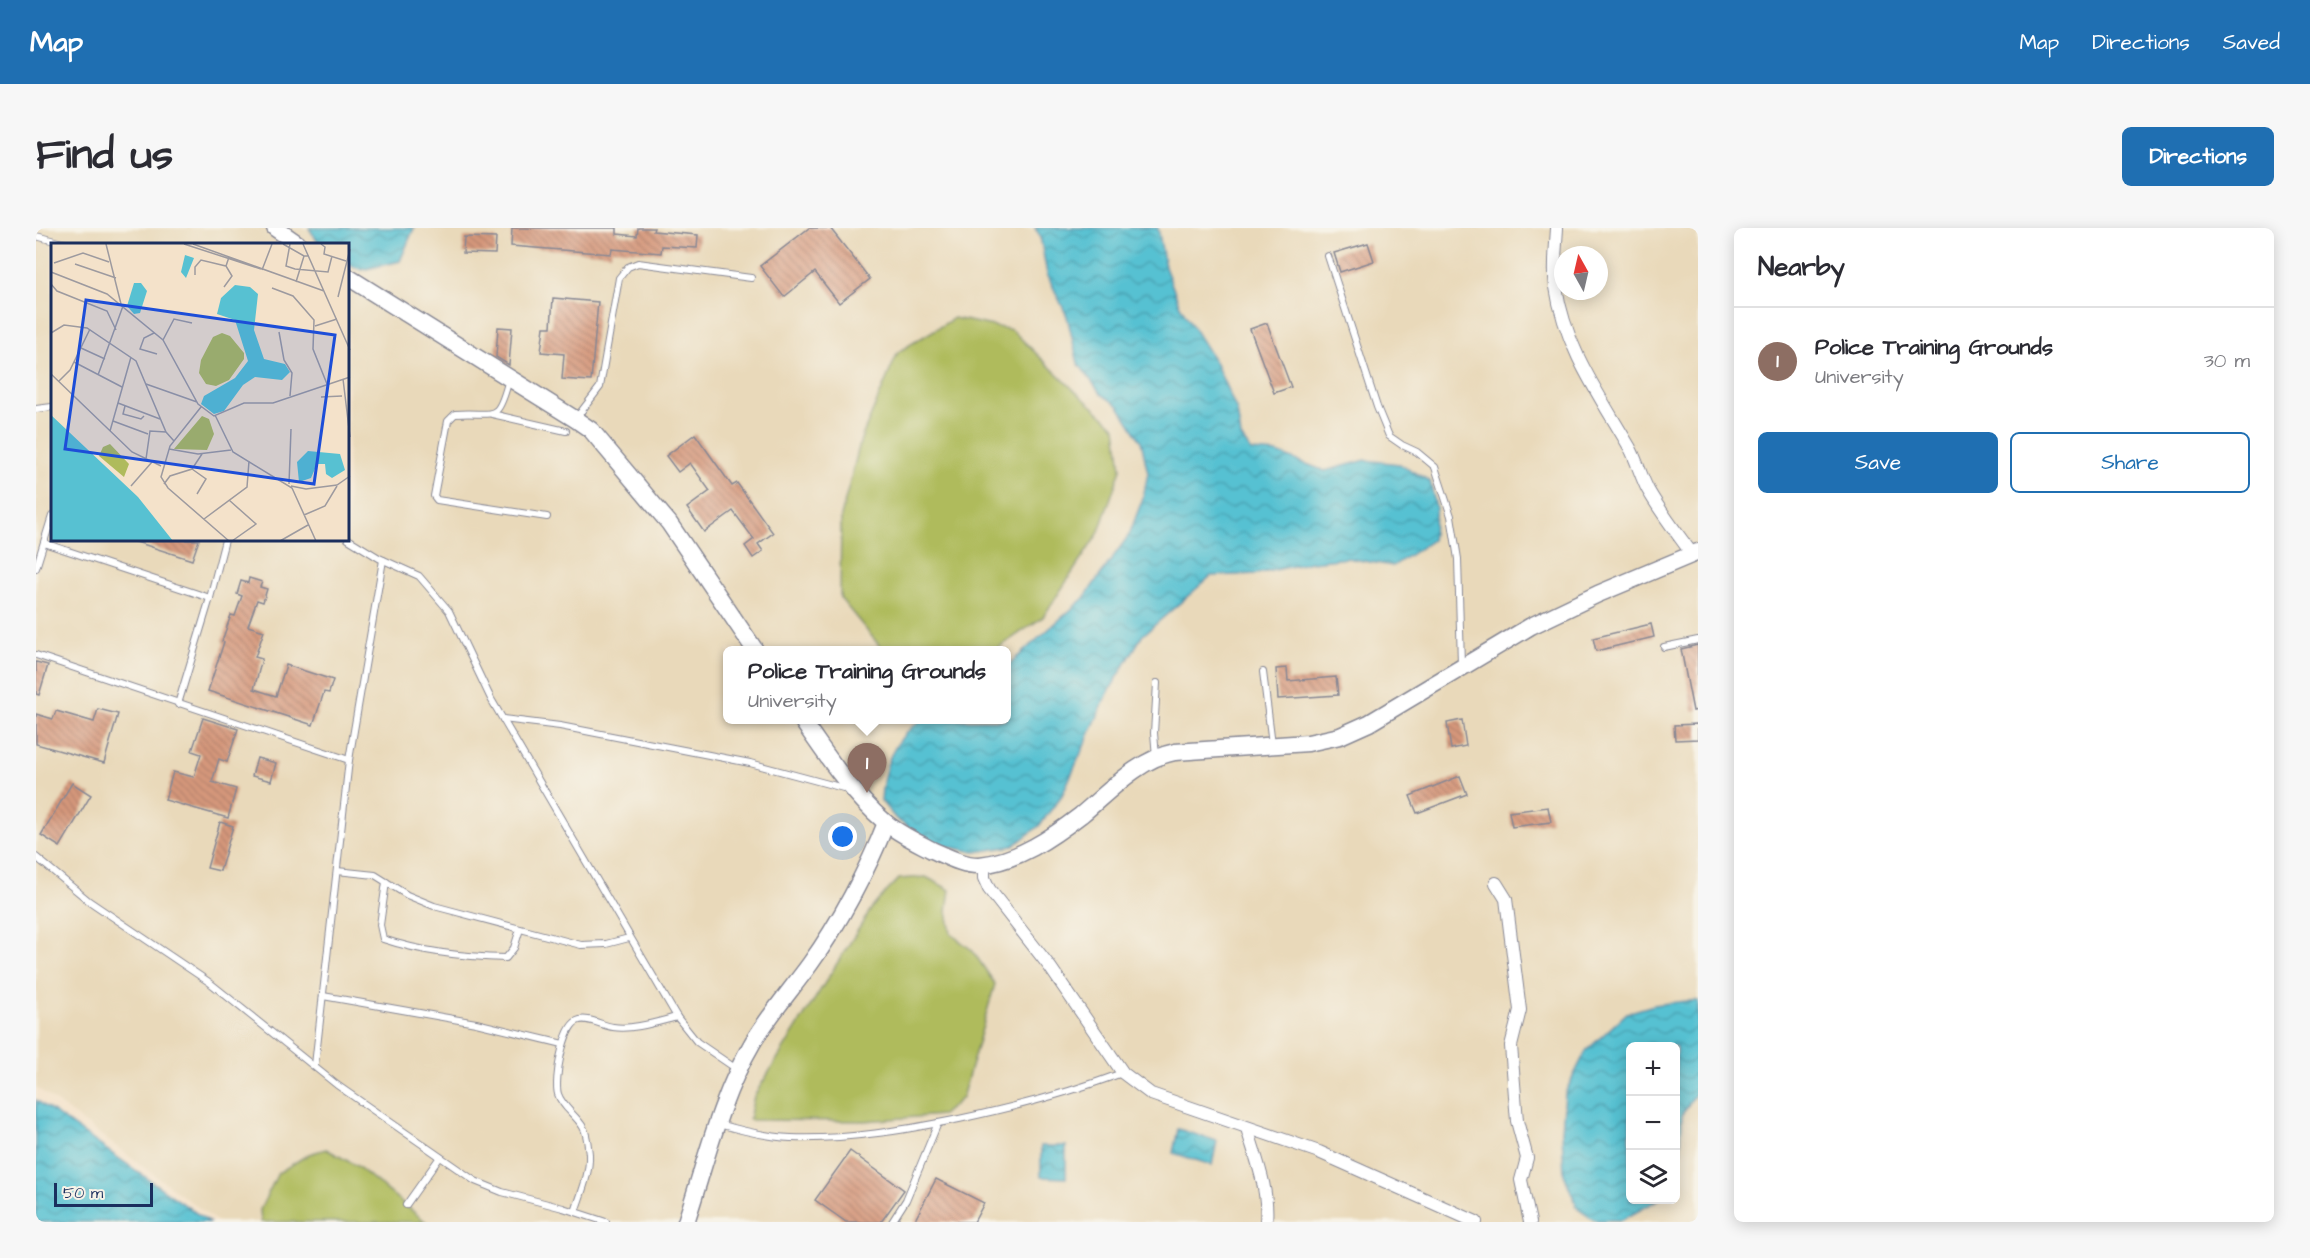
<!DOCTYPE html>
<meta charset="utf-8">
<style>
body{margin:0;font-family:"Architects Daughter",sans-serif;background:#f7f7f7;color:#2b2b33}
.controls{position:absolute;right:18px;bottom:18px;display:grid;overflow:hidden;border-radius:9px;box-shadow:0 3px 15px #0003}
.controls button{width:54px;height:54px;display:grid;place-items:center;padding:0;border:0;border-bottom:2px solid #e1e1e2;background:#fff;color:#2b2b33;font:30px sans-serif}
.compass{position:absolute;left:1518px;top:18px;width:54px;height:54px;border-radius:50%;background:#fff;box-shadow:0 3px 15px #0003;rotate:352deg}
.scale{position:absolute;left:18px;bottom:15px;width:99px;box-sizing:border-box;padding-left:6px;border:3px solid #1b2f5e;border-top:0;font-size:16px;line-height:21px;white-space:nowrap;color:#1b2f5e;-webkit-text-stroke:4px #f7f3e8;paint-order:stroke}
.you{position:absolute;left:807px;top:609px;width:21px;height:21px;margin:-15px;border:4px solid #fff;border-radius:50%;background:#1a73e8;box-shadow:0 0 0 9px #1a73e833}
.badge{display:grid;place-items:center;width:39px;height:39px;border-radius:50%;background:#1f6fb2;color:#fff;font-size:20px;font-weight:700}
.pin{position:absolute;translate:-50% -50px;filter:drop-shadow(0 2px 3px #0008)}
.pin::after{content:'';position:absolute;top:32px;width:21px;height:18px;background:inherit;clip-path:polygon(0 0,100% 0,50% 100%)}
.popup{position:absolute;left:687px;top:418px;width:288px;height:78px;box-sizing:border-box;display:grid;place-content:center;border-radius:9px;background:#fff;filter:drop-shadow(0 2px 4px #0005);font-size:20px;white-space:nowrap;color:#7c7c81}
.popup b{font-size:22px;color:#2b2b33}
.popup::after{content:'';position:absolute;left:50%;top:100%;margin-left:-12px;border:12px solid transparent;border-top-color:#fff}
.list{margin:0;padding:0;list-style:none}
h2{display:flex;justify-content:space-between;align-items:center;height:78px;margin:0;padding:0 24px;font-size:26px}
h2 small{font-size:20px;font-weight:400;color:#7c7c81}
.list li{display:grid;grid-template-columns:39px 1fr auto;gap:18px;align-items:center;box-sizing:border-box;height:108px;padding:0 24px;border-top:2px solid #e1e1e2}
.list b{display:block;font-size:22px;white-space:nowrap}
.list p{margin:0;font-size:20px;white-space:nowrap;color:#7c7c81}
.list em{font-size:20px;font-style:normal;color:#7c7c81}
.actions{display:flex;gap:12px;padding:18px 24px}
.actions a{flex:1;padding:14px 0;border:2px solid #1f6fb2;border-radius:9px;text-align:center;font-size:21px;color:#1f6fb2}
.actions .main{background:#1f6fb2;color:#fff}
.icon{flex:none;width:33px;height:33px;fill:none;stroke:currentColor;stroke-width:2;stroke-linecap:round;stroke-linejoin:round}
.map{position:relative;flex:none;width:1662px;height:994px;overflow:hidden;border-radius:9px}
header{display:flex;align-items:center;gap:36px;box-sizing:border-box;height:84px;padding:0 30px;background:#1f6fb2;color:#fff}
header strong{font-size:28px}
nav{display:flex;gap:33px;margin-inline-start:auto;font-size:21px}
.intro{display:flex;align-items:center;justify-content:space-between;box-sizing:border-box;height:144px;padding:0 36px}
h1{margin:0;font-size:42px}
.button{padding:15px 27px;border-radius:9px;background:#1f6fb2;color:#fff;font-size:21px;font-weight:700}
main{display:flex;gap:36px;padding:0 36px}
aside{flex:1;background:#fff;border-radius:9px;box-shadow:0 3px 15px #0003}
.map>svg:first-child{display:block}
</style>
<header>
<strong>Map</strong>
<nav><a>Map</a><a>Directions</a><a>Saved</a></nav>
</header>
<div class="intro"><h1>Find us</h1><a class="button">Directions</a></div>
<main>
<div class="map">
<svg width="1662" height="994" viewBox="0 0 1662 994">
<defs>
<pattern id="water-waves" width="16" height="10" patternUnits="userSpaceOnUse" patternTransform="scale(1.5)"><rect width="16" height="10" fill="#57c1d2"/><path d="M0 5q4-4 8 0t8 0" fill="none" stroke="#479dae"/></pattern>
<pattern id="building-back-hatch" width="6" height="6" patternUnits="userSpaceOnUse" patternTransform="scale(1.5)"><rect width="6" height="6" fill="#d6987b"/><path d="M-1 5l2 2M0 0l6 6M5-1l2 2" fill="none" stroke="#ad7c68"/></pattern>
</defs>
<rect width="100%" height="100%" fill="#f7f3e8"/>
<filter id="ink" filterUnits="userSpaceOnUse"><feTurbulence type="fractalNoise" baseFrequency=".0167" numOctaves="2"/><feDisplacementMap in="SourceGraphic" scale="12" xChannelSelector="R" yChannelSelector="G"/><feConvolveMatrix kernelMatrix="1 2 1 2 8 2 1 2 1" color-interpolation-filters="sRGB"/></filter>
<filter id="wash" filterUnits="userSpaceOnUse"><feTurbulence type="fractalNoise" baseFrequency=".008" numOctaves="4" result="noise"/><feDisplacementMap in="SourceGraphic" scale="24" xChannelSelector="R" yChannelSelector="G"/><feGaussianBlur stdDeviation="1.35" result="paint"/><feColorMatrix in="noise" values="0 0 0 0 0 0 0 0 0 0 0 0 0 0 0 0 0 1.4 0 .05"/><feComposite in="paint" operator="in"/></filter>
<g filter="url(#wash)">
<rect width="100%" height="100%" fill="#f4e2ca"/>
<path fill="#e9d9ba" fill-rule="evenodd" d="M0,0H1662V994H182L0,859ZM16,16H312V312H16ZM1527,27H1563V63H1527ZM692,422H970V492H692ZM1594,818H1640V972H1594Z"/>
<g fill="#afbb5c" stroke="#65755d" stroke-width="1.5">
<polygon points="918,90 976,102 1039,163 1080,199 1085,241 1062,306 1007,389 959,422 847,422 804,370 805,288 825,211 862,124"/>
<polygon points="890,649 914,662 911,683 915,706 936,722 959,756 926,870 906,887 828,893 713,892 718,868 837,678 863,651"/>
<polygon points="290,921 321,938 390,994 225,994 224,982 242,945 273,926"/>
</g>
<g fill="url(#water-waves)" stroke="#397898" stroke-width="1.5">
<polygon points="273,0 378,0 364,33 326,42 312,36 312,16 283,16"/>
<path d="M999,0H1122L1129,39L1144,78L1179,134L1201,183L1205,209L1215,223L1241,225L1289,243L1330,232L1363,236L1394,253L1400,280L1396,312L1357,338L1311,330L1275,334L1221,346L1175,348L1106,408L1072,465L1026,567L1003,598L977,618L940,624L898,616L860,591L845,573C847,538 856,513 885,492H970L971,438L1048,370L1093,307L1107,270L1112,245L1105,213L1083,178L1065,166L1042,135L1031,88L1011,46L1004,8Z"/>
<polygon points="1650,773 1662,773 1662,862 1646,886 1645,924 1640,944 1640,818 1594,818 1594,972 1622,972 1586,992 1558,992 1542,981 1528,946 1526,904 1529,865 1550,823 1591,785 1618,777"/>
<polygon points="0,872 173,994 0,994"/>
<polygon points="1142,901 1181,913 1176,937 1137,925"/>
<polygon points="1005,918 1030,918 1030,950 1005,949"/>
</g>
<g id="blocks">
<g fill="url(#building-back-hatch)">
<polygon points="476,0 581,0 581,6 601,8 602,0 618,0 617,3 662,7 661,20 626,18 625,25 576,21 575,26 475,18"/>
<polygon points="773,0 794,0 834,51 803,75 779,44 748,69 724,38"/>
<polygon points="428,9 460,10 459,26 427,25"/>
<polygon points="1332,15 1338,33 1304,44 1298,25"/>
<polygon points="517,70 562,74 555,153 526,151 528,126 505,124 508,99 515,99"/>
<polygon points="1231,95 1255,159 1238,165 1214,101"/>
<polygon points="462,99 476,100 473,137 460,129"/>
<polygon points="659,206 696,258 701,255 737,305 722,316 727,323 717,330 709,318 718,311 697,283 668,304 651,280 674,263 654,235 642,244 630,228"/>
<polygon points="100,312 163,312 156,332 100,314"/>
<polygon points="213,350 226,354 224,359 231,361 227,374 221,372 212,398 228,403 219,429 226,431 218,461 240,468 250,437 297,452 293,465 288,464 277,497 172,463 188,414 186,413 195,387 199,388 206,368 201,366 205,353 212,355"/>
<polygon points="1615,396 1618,409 1560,423 1557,410"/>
<polygon points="1662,417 1662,482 1657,483 1645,421"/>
<polygon points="0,434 12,437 3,467 0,466"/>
<polygon points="1251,440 1252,453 1300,449 1302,467 1242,471 1240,441"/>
<polygon points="62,481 82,486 68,535 0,516 0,486 17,491 20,483 58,494"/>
<polygon points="167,490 202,501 191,534 183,531 176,554 200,561 192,590 129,572 137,544 158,549 165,526 156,523"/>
<polygon points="1426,492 1430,518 1415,521 1411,495"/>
<polygon points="1662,496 1662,511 1639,512 1638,497"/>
<polygon points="221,530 240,535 235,553 216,548"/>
<polygon points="1424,548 1431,566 1381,585 1374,568"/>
<polygon points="36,555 55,567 24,619 5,607"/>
<polygon points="1512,579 1515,594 1476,599 1473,584"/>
<polygon points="184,594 197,598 184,643 171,640"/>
<polygon points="814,923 868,962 845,994 810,994 779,972"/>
<polygon points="900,951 948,975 938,994 878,994"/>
</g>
</g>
</g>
<g filter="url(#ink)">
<use href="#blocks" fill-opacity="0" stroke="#888894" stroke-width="1.5"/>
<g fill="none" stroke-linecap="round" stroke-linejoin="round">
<g stroke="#888894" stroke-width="8">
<g id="service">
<polyline points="0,8 30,16"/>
<polyline points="1292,28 1341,179 1353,208 1366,217 1381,224 1399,239 1415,288 1422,331 1425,436"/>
<path d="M473,151C461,197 459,183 419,186L412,193L398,268L401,272L511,289"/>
<polyline points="0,181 16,179"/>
<polyline points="456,186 530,203"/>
<polyline points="541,189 564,159 583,50 592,39 602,35 715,50"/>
<polyline points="312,311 343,330 383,348 413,383 455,471 641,789 661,814 702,842"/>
<polyline points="8,315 174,370"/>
<polyline points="0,340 16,288"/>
<polyline points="1628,419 1662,412"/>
<polyline points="0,427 313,532"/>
<polyline points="1227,444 1236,516"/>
<polyline points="142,476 174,370 189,312"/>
<polyline points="467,491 524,498 714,535 811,561"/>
<polyline points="1120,529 1118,505 1121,455"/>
<polyline points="0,629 53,673 173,754 301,857 439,953 466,964 527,980 570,994"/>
<polyline points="301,643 339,647 371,667 398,678 545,717 570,716 593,710"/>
<path d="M350,654L344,697L347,711C386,724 428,729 470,730L478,720L484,701"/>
<polyline points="287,768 440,795 527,816"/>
<polyline points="279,837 313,532 347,332"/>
<path d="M683,896C707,903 730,909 755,910C811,912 868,902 923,891C979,879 1033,865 1086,845"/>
<polyline points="370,977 404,929"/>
<path d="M539,984C545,965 554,946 553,926C552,918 551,905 547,899C540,887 526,879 522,866C518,852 527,800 541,793C551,788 567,798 577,799C597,802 621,794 641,789"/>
<polyline points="856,994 870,972 902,895"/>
</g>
</g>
<g stroke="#888894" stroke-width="14">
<g id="minor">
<path d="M1521,0C1520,19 1517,40 1520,59C1529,120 1564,168 1594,220C1601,233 1605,249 1612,262C1625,285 1641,305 1656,326"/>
<polyline points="948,636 948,650 953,661 1014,739 1087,845 1115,866 1283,924 1440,994"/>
<polyline points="1460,655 1470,671 1484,782 1475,818 1481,893 1491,930 1485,952 1494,994"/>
<path d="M1211,900C1220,931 1233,961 1230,994"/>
</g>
</g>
<g stroke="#888894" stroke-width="19">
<g id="tertiary">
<polyline points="239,0 262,16"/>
<polyline points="312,49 539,191 555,202 633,295 719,422"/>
<path d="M766,492C790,527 816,566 849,594C863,606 881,614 896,622C910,628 928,638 944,637C982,633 1015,610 1045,587C1073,564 1102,531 1139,524L1272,515L1304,508L1333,495L1495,398L1562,366L1662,324"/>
<path d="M650,994C670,933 684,870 717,814C734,786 755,762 774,736C803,696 832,641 850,595"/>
</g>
</g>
<use href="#service" stroke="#fff" stroke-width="6"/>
<use href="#minor" stroke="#fff" stroke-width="12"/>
<use href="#tertiary" stroke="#fff" stroke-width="16"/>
</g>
</g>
<g transform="translate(15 15)">
<rect width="298" height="298" fill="#f4e2ca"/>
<path d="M171,90L179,93L193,110V116L178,137L165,143L155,141L148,130L150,117L162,94ZM151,173L158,176L163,191L156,207L123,206ZM59,201L78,221L73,234L48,213L52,204Z" fill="#afbb5c"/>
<path d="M134,12L143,15L135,35L130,29ZM83,40H90L96,48L89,70L83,71L76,63ZM184,42L199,44L207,51L203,87L213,116L234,121L239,129L231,137L204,134L192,142L173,168L163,171L150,161L153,153L184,135L197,118L184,77L166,71L170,55ZM0,172L87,254L122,298H0ZM257,208L289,211L294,227L281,235L275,231L274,221H266L260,235L248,239L246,219Z" fill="#57c1d2"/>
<path fill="none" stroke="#9d9a9f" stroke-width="1.5" d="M55,1L70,61M133,1L210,26M142,1L273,48M232,1L253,13M239,1L235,23L244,26L277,29L281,13M252,1L299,107M270,1L274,4L273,11L295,18M3,20L32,10L58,19M24,21L65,35M211,27L221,1M0,29L56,51L112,97L147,161L163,173L193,160H222L299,134M144,32V24L150,17L175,23L178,14M245,39L253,13H258M0,41L6,48L56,68L65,87M173,44L181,33L175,23M221,45L242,53L263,77L262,106L276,141M287,54L299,6M264,83L286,76M228,89L233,117L241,130L239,153M0,90L13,82L36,85L85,118L115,189L123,198M103,90L93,95L89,106L106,111M112,97L123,76L141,80M30,105L54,116M23,119L71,144M0,131L81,209L110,223M47,132L72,63M292,136L299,194M8,138L19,127L39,86M95,141L146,159M270,154L291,153M67,160L109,176M74,163L72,171L90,176L93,173M150,164L119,203L110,234L117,245L178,298M164,172L182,209L241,245L265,298M62,178L97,191M59,188L80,114M118,206L147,211L180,207M95,216L99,188L115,189M141,226L155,236L146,251M113,241L119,233L141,226L151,211M238,241L240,186M80,243L101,219M240,243L255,246L286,242L299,233M178,257L205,281L181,298M253,272L274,263L286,243M153,276L196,244L198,218M229,298L257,282"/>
<path fill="#1d4ed8" fill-opacity="0.15" stroke="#1d4ed8" stroke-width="3" d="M35,57L284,92L263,241L14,206Z"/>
<rect width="298" height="298" fill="none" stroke="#1b2f5e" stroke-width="3"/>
</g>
</svg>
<div class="controls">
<button>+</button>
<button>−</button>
<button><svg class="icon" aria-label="layers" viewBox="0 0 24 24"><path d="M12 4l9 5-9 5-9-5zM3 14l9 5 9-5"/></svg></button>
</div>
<svg class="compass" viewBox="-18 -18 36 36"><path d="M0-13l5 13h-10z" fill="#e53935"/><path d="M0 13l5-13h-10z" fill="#7c7c81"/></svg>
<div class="scale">50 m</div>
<div class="you"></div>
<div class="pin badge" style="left:831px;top:565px;background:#8d6e63">1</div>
<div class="popup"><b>Police Training Grounds</b>University</div>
</div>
<aside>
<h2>Nearby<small></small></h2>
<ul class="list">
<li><span class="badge" style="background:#8d6e63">1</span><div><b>Police Training Grounds</b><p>University</p></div><em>30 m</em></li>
</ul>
<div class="actions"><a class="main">Save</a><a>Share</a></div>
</aside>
</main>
